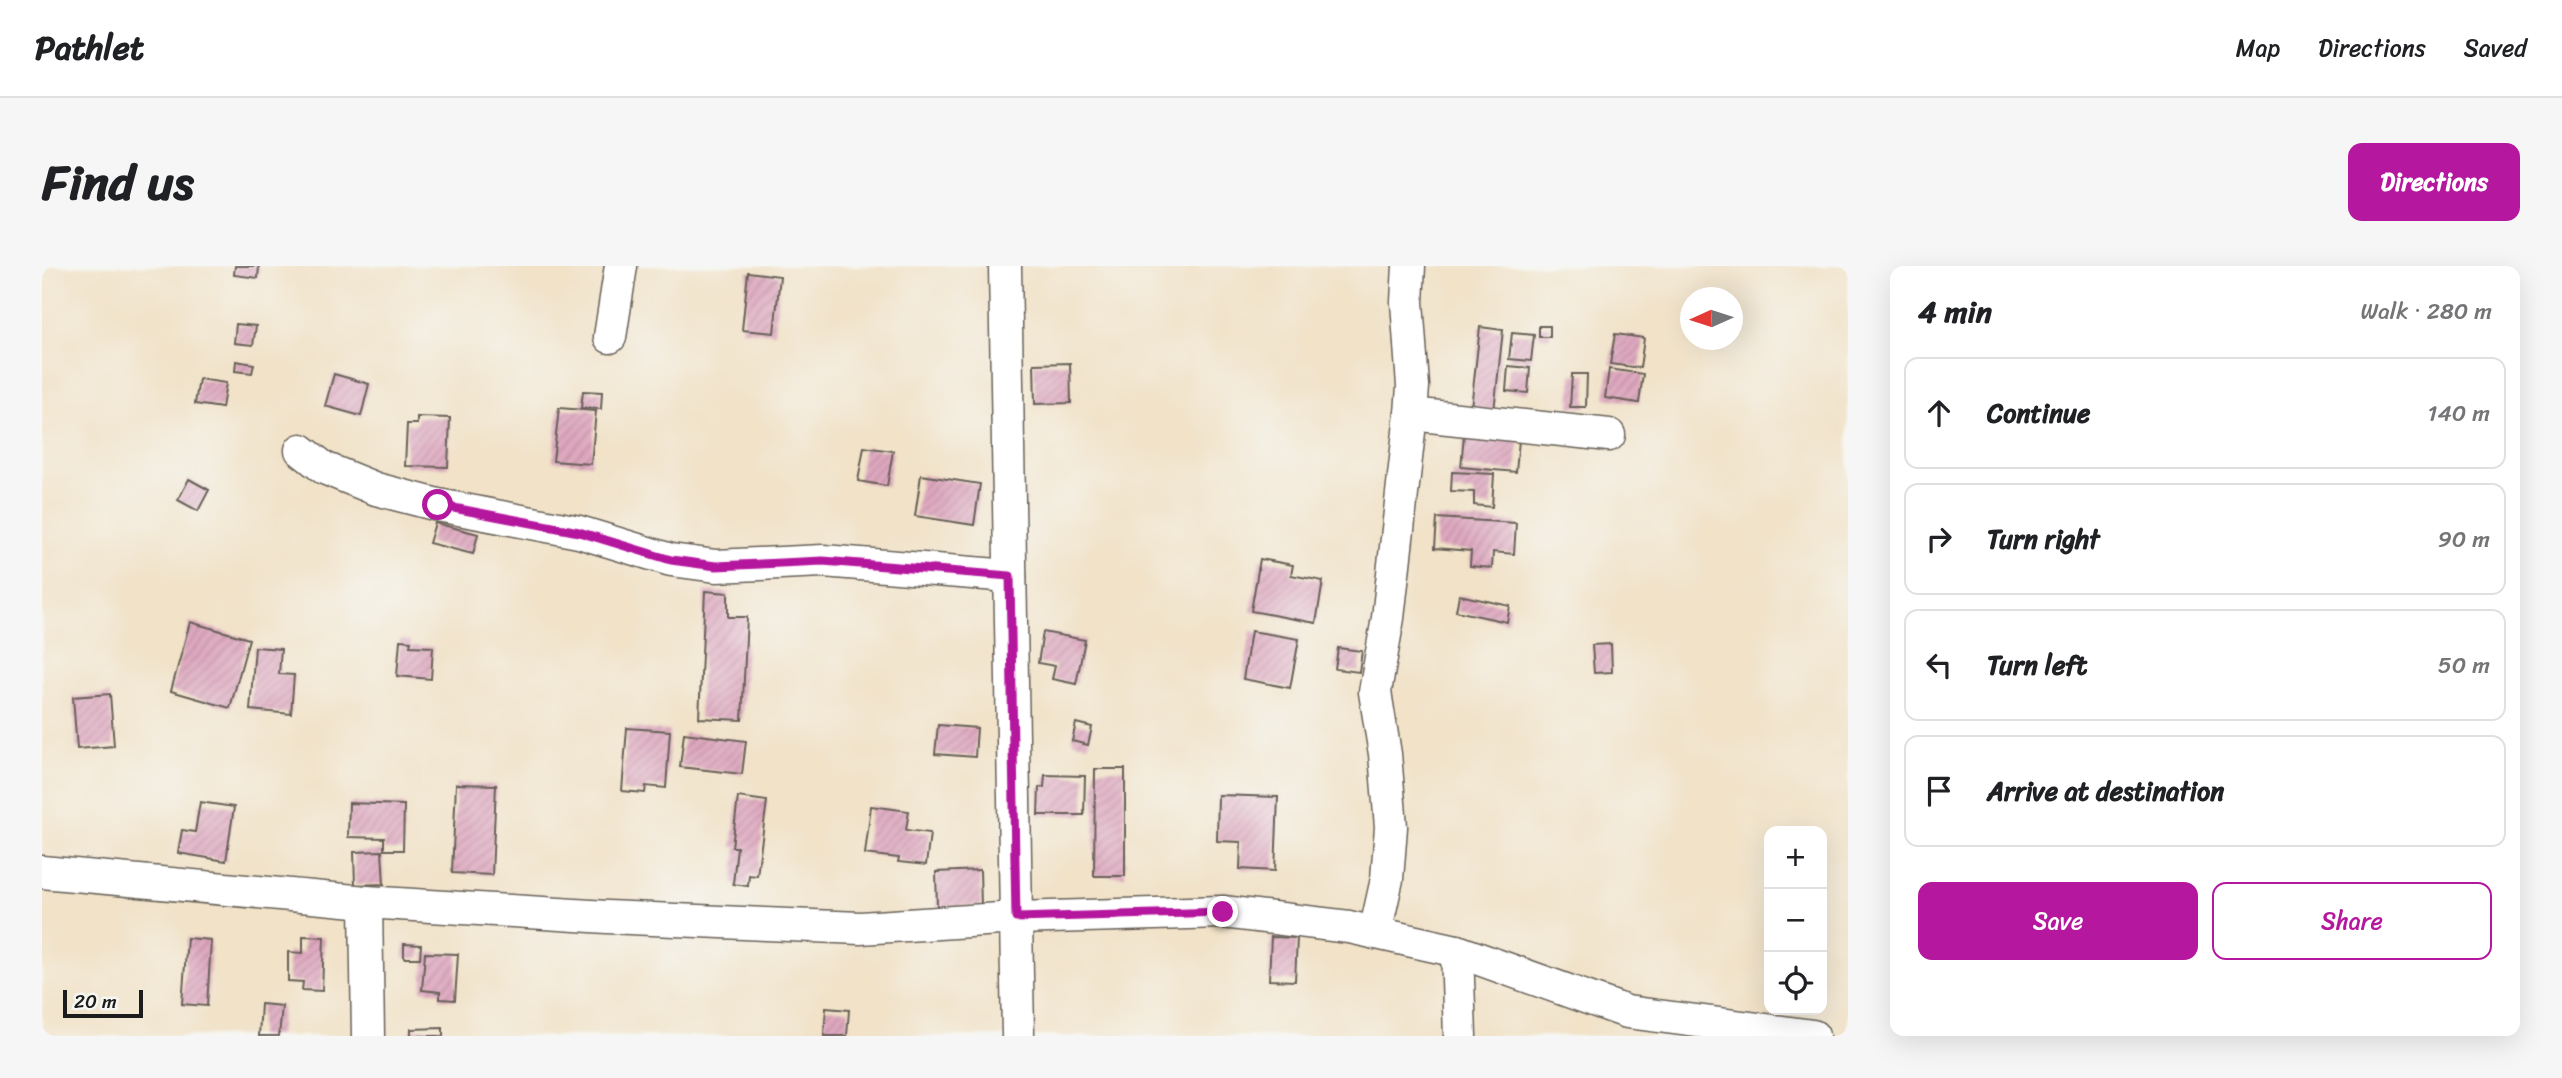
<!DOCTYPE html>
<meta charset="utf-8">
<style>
body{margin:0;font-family:Sriracha,sans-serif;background:#f6f6f6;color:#202124}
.controls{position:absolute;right:21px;bottom:21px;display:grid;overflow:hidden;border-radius:14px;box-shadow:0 7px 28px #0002}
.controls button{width:63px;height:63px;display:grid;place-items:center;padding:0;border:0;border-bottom:2px solid #e0e0e0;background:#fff;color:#202124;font:35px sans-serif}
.compass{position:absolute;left:1638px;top:21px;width:63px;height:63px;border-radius:50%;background:#fff;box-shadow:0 7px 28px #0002;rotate:267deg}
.scale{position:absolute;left:21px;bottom:18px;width:80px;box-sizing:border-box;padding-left:7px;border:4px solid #1c1c1c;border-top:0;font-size:19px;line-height:24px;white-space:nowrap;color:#1c1c1c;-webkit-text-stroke:5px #f6f6f2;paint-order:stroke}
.stop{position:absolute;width:21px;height:21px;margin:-16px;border:5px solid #b5179e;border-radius:50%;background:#fff}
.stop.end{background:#b5179e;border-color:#fff;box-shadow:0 2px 7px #0008}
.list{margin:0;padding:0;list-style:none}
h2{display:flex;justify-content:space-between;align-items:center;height:91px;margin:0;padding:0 28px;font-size:30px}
h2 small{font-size:23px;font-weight:400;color:#757577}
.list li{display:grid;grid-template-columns:46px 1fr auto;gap:21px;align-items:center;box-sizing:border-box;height:112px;margin:0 14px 14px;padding:0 14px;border:2px solid #e0e0e0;border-radius:14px}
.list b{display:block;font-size:26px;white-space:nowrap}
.list em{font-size:23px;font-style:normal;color:#757577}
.actions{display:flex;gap:14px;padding:21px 28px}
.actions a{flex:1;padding:16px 0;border:2px solid #b5179e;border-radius:14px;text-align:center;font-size:24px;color:#b5179e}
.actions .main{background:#b5179e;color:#fff}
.icon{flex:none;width:38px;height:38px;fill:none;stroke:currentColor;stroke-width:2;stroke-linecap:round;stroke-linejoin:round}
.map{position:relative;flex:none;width:1806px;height:770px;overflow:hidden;border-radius:14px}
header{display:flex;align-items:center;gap:42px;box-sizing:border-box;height:98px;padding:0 35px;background:#fff;border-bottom:2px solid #e0e0e0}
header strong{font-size:33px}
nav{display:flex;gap:38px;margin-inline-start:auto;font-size:24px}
.intro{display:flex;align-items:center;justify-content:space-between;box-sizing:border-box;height:168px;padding:0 42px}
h1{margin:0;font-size:49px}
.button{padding:18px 32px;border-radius:14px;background:#b5179e;color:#fff;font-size:24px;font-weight:700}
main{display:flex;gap:42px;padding:0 42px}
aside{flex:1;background:#fff;border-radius:14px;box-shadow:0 7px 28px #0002}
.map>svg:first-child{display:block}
</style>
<header>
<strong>Pathlet</strong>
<nav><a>Map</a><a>Directions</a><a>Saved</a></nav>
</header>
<div class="intro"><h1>Find us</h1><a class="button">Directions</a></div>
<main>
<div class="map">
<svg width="1806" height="770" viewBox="0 0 1806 770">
<defs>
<pattern id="building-hatch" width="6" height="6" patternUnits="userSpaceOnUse" patternTransform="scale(1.75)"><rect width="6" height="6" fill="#dea8bf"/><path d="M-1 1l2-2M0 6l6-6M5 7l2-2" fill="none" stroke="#be90a4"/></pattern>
</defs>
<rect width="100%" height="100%" fill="#f6f6f2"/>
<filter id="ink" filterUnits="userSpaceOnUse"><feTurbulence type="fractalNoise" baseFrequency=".0143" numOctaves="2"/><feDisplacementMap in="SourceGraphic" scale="14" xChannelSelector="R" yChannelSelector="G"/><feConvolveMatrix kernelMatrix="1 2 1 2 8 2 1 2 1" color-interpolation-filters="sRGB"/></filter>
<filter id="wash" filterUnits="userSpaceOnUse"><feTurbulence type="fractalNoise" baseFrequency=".00686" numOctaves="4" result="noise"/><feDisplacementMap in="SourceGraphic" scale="28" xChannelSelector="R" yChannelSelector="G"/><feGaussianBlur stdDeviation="1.57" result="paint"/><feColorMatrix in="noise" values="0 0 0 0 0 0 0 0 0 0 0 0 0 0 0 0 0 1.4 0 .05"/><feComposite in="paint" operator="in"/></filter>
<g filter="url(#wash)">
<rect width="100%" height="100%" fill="#f1e2c8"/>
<g id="blocks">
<g fill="url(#building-hatch)">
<polygon points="193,0 217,0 216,12 192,9"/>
<polygon points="706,6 738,10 732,67 700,64"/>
<polygon points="194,58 214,60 211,79 192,77"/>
<rect x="1497" y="60" width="11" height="11"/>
<polygon points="1438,61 1461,64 1452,145 1429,142"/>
<polygon points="1470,67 1492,69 1489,95 1467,93"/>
<polygon points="1573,68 1602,72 1598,102 1568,98"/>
<polygon points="194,95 212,98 210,107 193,105"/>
<polygon points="1028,97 1029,137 993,138 992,98"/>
<polygon points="1466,100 1488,102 1486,127 1464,125"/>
<polygon points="1567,103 1601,108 1597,137 1563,132"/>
<polygon points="292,108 327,118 319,150 283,140"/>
<polygon points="1530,108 1545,108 1544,141 1528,141"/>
<polygon points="157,113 184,117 180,142 153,138"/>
<polygon points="541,125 560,126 559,143 539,142"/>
<polygon points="517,142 554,145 549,198 511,195"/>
<polygon points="375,151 408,152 406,201 363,200 365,158 375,158"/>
<polygon points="1422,168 1477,174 1474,206 1419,201"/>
<polygon points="822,181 851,185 845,220 816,215"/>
<polygon points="1410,206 1452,208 1450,241 1432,239 1432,226 1409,225"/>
<polygon points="879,209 938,218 932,259 873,250"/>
<polygon points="147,213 167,224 156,245 136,234"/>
<polygon points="1395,252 1474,257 1472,288 1451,286 1450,302 1428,300 1429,285 1393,282"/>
<polygon points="393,257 436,268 431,288 387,277"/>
<polygon points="1218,293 1251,299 1249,309 1281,315 1274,357 1209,345"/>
<polygon points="663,325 686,327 686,351 705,351 700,454 657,452"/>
<polygon points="1417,329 1468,340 1465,356 1414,345"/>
<polygon points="148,356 207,373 188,442 129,425"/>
<polygon points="1209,365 1257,373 1248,422 1201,413"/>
<polygon points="1001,366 1043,374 1034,418 1010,413 1013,400 996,397"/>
<polygon points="358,374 369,375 368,380 391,381 389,413 355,410"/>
<polygon points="1569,378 1570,406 1552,407 1550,379"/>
<polygon points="213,381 239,383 237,408 252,409 249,448 208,444"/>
<polygon points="1296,382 1320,385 1317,406 1293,403"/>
<polygon points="68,428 72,480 35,483 31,431"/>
<polygon points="1034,457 1050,461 1046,479 1030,475"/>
<polygon points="896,459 935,462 933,491 893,488"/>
<polygon points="585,462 628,465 624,522 604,520 603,527 580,525"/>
<polygon points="642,467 704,475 700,508 638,501"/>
<polygon points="1053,503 1083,503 1083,610 1052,610"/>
<polygon points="1003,509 1043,510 1042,549 996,549 997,521 1002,521"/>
<polygon points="414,518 454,519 450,609 410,607"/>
<polygon points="1176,529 1236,531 1233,605 1198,603 1199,576 1175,575"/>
<polygon points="696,531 725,535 715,610 707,609 706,620 691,618 695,581 690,581"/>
<polygon points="158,536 192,541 184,595 136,587 140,564 153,566"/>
<polygon points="307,537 362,539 361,584 342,584 342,572 306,571"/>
<polygon points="829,540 867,545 864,564 888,567 884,599 856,596 857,592 823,588"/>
<polygon points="340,585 342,618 313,619 312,586"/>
<polygon points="938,604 939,640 895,641 894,606"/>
<polygon points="261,670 282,671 280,725 260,724 261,716 246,715 246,686 261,687"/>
<polygon points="1229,671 1255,672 1253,715 1227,714"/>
<polygon points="145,672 169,674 165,740 140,738"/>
<polygon points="362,678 379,679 378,692 362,692"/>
<polygon points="383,687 416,688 413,734 398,733 398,726 380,724"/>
<polygon points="219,738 240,740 237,770 217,770"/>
<polygon points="784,742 807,744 805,770 782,770"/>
<polygon points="401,762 401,770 369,770 369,763"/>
</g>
</g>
</g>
<g filter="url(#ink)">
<use href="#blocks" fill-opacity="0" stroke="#676158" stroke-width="2"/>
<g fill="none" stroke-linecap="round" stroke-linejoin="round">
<g stroke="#676158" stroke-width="35">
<g id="minor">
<polyline points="963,0 976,770"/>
<polyline points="568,71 579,0"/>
<polyline points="1369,148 1567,169"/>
<polyline points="259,184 282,202 334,223 396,239 537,266 629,294 674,300 781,295 968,310"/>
<polyline points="0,606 324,636 565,651 818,662 974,652 1181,646 1307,661 1415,685 1585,746 1771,770"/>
<polyline points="324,636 326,770"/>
<polyline points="1333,667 1345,613 1349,561 1343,488 1333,426 1346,352 1369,148 1371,120 1365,36 1367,0"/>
<polyline points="1415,685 1418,770"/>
</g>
</g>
<use href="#minor" stroke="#fff" stroke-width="32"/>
</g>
</g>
<g fill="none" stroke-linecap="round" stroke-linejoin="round" filter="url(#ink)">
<polyline stroke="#b5179e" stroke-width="9" points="396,239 537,266 629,294 674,300 781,295 968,310 974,652 1181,646"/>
</g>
</svg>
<div class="controls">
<button>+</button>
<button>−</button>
<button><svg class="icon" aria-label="locate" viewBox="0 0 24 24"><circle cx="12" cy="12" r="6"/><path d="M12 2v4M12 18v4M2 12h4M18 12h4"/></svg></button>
</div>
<svg class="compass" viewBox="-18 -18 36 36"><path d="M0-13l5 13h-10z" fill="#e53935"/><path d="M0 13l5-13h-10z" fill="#757577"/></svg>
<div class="scale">20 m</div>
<div class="stop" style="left:396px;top:239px"></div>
<div class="stop end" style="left:1181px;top:646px"></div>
</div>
<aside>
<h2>4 min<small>Walk · 280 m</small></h2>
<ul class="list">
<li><svg class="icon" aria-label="ahead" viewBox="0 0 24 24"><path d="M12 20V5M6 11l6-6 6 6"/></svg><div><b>Continue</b></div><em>140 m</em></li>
<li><svg class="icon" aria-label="right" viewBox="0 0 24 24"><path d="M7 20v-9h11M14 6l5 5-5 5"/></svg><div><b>Turn right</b></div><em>90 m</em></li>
<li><svg class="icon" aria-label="left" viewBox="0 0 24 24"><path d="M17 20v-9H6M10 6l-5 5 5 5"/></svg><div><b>Turn left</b></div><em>50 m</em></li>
<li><svg class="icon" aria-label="arrive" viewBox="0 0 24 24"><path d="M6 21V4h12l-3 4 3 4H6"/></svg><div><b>Arrive at destination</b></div></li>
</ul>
<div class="actions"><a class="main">Save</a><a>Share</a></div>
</aside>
</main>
